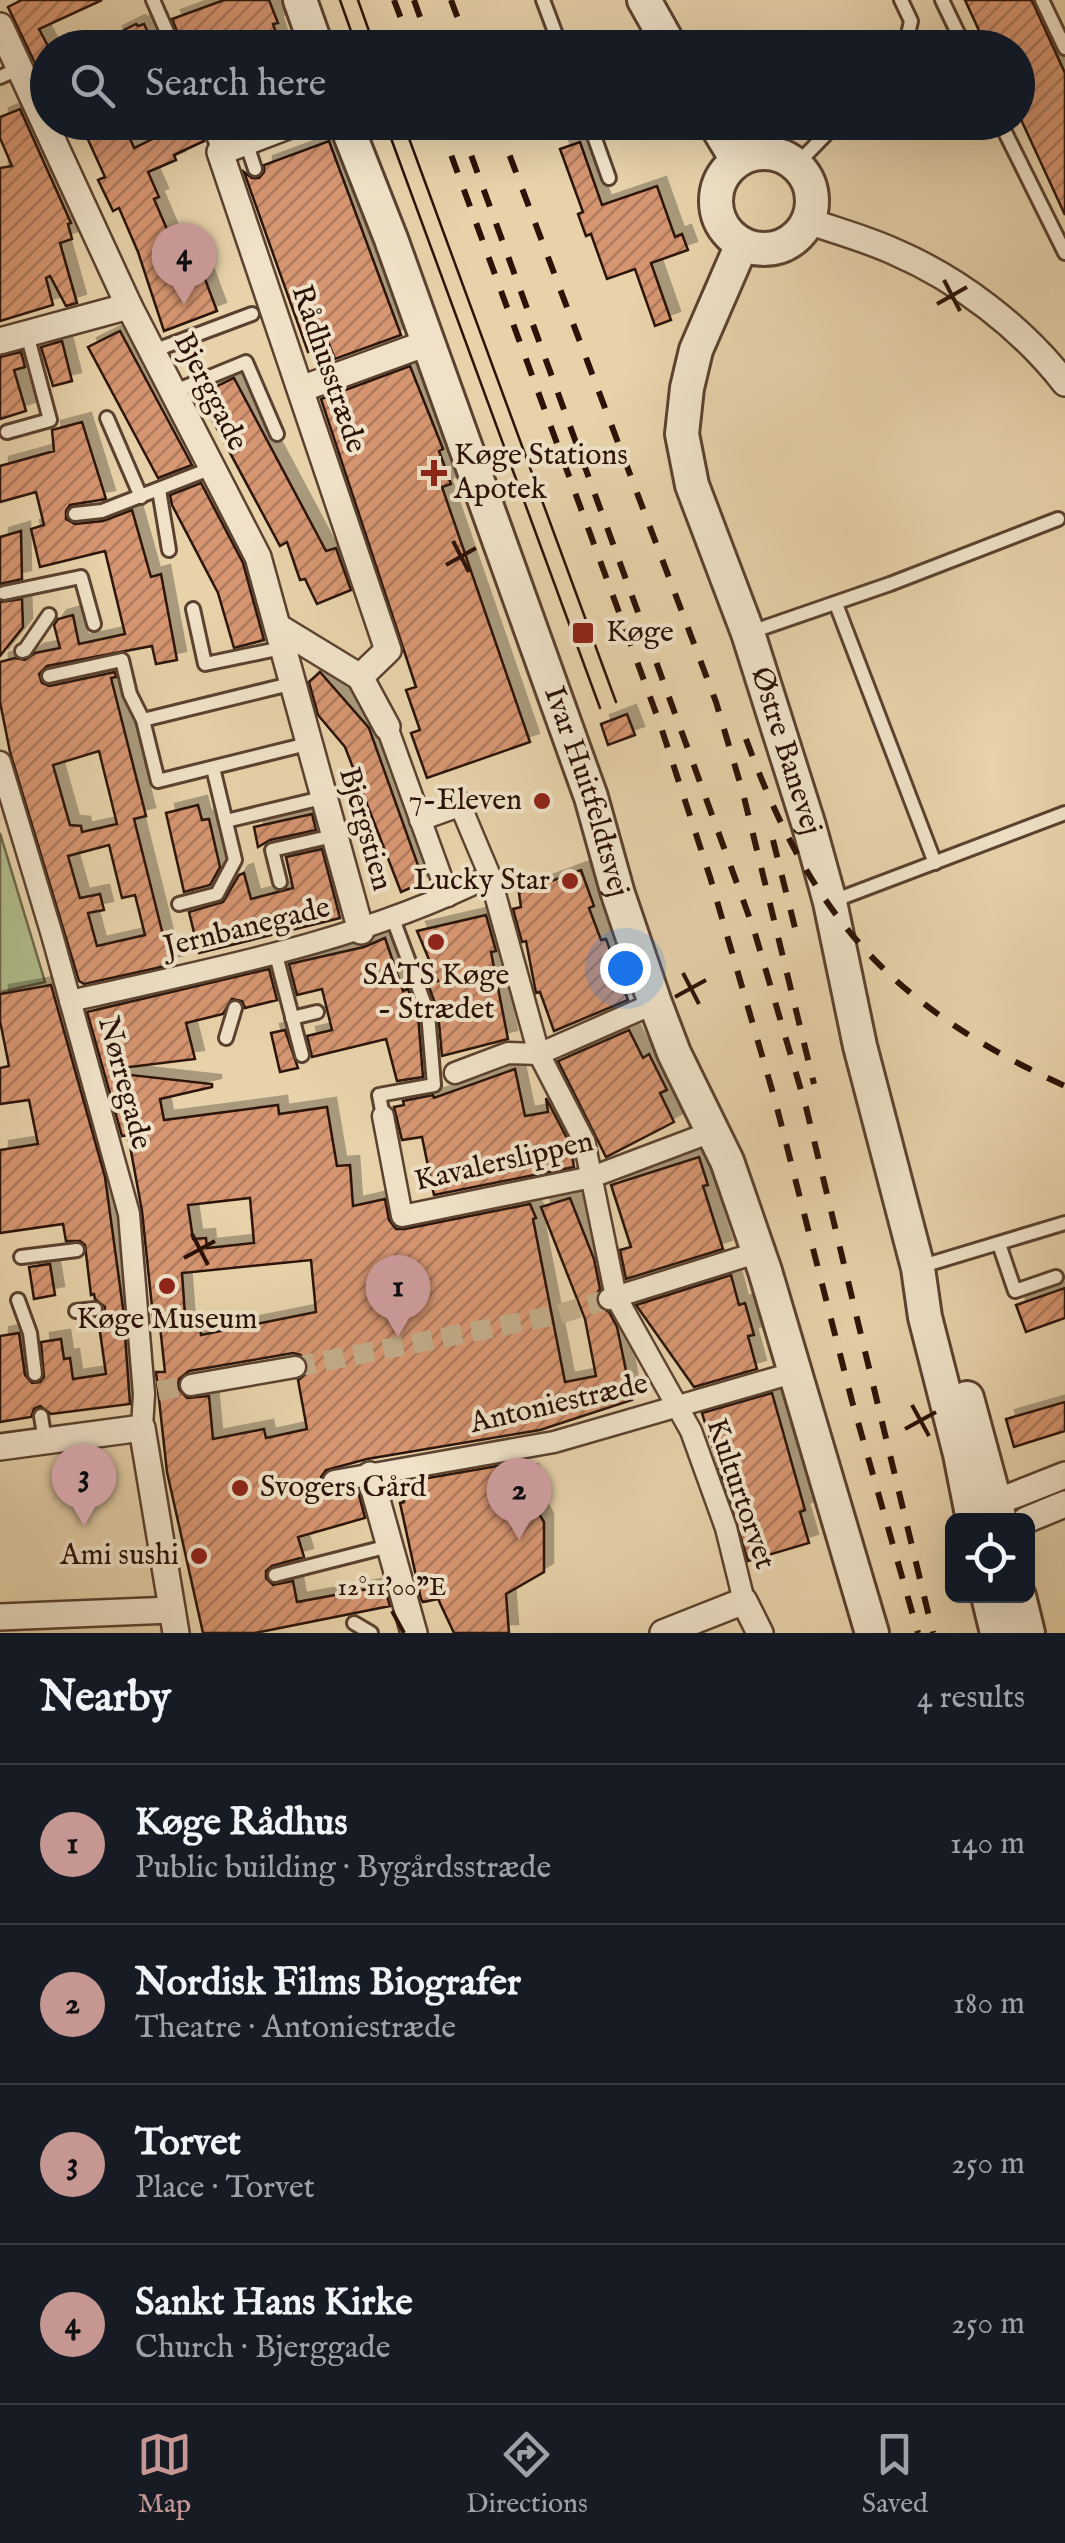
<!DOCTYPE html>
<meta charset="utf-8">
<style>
body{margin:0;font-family:"IM FELL English",serif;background:#242831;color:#f1f3f6}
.controls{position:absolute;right:30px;bottom:30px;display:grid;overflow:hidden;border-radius:15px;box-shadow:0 10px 40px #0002}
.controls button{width:90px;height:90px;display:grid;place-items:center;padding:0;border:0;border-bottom:2px solid #363941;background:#171b24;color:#f1f3f6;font:50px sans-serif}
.you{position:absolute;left:625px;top:968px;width:35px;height:35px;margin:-25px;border:8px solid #fff;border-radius:50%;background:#1a73e8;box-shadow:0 0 0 15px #1a73e833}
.badge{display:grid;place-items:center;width:65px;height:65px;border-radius:50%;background:#c59692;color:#111;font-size:32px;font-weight:700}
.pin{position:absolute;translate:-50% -82px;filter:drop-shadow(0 2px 5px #0008)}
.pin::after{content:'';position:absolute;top:52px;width:35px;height:30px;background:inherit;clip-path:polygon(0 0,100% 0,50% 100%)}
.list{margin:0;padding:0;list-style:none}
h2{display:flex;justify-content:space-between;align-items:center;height:130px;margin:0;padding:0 40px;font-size:42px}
h2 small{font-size:32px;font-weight:400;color:#9ea1a6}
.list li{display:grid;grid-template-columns:65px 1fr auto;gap:30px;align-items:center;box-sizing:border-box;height:160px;padding:0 40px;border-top:2px solid #363941}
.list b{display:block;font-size:38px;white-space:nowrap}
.list p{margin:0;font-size:32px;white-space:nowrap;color:#9ea1a6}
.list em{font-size:32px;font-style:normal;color:#9ea1a6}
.icon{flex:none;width:55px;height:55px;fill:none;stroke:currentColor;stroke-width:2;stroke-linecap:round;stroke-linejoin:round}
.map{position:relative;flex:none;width:1065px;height:1633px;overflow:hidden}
.search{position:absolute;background:#171b24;box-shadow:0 10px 40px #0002;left:30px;right:30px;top:30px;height:110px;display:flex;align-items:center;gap:25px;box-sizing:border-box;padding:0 35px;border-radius:55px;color:#9ea1a6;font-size:38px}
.sheet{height:770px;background:#171b24}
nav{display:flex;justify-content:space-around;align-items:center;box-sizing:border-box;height:140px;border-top:2px solid #363941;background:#171b24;font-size:28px;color:#9ea1a6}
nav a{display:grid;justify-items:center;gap:5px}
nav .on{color:#c59692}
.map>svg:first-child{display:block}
</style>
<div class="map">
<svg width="1065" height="1633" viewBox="0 0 1065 1633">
<defs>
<pattern id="building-hatch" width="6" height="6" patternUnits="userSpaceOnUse" patternTransform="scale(2.5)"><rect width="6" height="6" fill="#d69672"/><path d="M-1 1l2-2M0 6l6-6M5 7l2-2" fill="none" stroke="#ae795c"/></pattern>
<filter id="shadow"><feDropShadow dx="9" dy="-9" stdDeviation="0" flood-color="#0004"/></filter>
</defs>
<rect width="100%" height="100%" fill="#e7d2aa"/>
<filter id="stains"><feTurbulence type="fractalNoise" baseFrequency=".002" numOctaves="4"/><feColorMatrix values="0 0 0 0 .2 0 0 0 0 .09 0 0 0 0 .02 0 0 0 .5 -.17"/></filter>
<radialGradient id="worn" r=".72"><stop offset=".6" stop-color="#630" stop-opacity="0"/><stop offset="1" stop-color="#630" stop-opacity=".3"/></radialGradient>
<polygon fill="#b0bd8c" stroke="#6e684a" stroke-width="2.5" points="0,833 45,982 0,992"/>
<g fill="url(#building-hatch)" stroke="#2c1207" stroke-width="2.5" fill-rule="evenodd" filter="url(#shadow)">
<polygon points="22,0 102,0 39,29 48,46 48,90 8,7"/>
<polygon points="224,0 269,0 278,23 273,24 281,48 239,48 236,38 209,48 184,48 172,19"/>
<polygon points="965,0 1031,0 1033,3 1065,73 1065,215 1018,113 1018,48 987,48"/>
<polygon points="136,24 138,26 144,24 152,41 139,48 120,48 114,35"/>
<polygon points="20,109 71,223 68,224 72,239 60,243 77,303 66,306 50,276 46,278 53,305 0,321 0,168 12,166 0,138 0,117"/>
<polygon points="80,122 123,122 134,148 187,122 197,122 204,141 174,155 176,160 148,172 159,197 154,199 187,276 202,271 217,311 164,331 138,252 119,208 113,211 98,180 105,177"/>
<polygon points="329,141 401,335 335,359 329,344 308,352 244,172 252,178 259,178 264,172 264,165"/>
<polygon points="580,142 602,205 657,186 675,237 682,234 688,250 651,263 671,320 655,326 635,269 607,279 591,234 586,236 578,214 583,212 560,149"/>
<polygon points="120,331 192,465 158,478 88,347"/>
<polygon points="62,341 72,381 53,386 41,347"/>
<polygon points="21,352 25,367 14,370 26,411 0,419 0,357"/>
<polygon points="410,366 443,449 439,451 451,484 442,487 530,742 427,778 411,733 420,730 406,690 416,687 321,399"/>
<polygon points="234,378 326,551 336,548 351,590 317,604 305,579 300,580 287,542 280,546 199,395"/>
<path d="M82,422L106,499L70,505L66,511V519L75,524L103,521L132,510L151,577L161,574L177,660L156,664L152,646L47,666L39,674L42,683L50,686L115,672L116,677L111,678L146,816L134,819L167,951L171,950L175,964L84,984L79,981L10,752L0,702V662L15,658L25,660L35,653L60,648L54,625L58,619L73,615L79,644L125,634L105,551L40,567L31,529L44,525L36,492L0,502V466L54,451L52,430ZM99,751L117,824L82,832L81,826L70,825L53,765ZM109,845L122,898L135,895L145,935L97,946L88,913L104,910L100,894L80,898L68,856Z"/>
<polygon points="201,483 243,563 264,640 234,648 218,593 172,505 170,495"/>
<polygon points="21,531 22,579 0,584 0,537"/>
<polygon points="22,599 23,627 0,656 0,602"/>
<polygon points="320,672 369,728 424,882 401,892 345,747 318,715 309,682"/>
<polygon points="627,714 635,735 608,745 601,724"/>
<polygon points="198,805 202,820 209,819 220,867 210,885 184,892 166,813"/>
<polygon points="312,814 316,830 270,840 258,847 254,827"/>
<polygon points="322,849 340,918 199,953 189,912 223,902 239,875 244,873 251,899 293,888 286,857"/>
<polygon points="581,870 594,906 589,908 601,940 606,939 628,1000 554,1031 540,992 536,993 526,941 522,942 513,909 521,907 519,893"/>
<polygon points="486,915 496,951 491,952 508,1039 442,1056 438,1012 428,984 438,981 417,931"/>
<polygon points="385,938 403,991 408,989 418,1015 423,1077 397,1081 386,1039 312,1057 307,1036 332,1030 322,989 297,995 289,964 364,947"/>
<path d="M269,969L277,1000L245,1008L242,1001L232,999L223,1014L186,1023L195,1059L121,1068V1074L212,1084V1087L160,1099L164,1120L278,1105L279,1114L327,1107L337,1166L350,1165L353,1206L385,1199L389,1220L396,1229H405L530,1204L536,1218L533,1219L565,1382L596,1376L585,1319L541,1207L570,1198L594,1259L600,1289L596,1295V1304L609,1312L617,1327L632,1400L540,1430L367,1459L326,1470L321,1477L323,1489L335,1495L358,1491L365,1518L298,1537L304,1557L272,1566L266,1571V1578L273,1585L293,1581L297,1602L384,1586L390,1606L255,1633H203L167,1472L156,1372H165L160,1326H154L142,1211L128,1135L122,1136L87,1012ZM250,1198L254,1243L207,1248L206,1238L193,1239L188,1205ZM311,1260L316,1312L201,1335L200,1328L186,1329L182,1273ZM293,1353L301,1355L308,1364L307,1373L298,1380L307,1429L266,1438L264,1429L213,1439L209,1396L187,1398L178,1388L179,1379L189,1371Z"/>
<polygon points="51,985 105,1177 123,1308 130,1404 51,1414 40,1406 34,1409 31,1417 0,1422 0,1336 19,1333 25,1375 32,1383 40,1382 44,1377 41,1342 61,1339 64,1359 70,1358 73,1379 106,1374 98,1318 104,1314 105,1307 95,1299 94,1294 91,1295 85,1245 80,1241 66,1241 63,1224 0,1233 0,1150 38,1144 29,1100 0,1104 0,1068 9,1066 0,1021 0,994"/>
<polygon points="285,1030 298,1068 280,1072 271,1033"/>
<polygon points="629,1030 643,1058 649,1054 667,1090 660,1093 674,1122 606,1157 558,1061"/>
<polygon points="515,1069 525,1116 548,1112 546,1098 570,1144 574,1167 434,1195 422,1137 402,1140 394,1107 404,1105 403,1101 433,1095 434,1098"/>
<polygon points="699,1157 708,1185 703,1186 723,1249 626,1279 620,1250 631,1247 611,1185"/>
<polygon points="50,1264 55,1295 34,1299 29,1267"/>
<polygon points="731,1275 739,1305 745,1303 754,1335 748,1336 757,1369 694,1387 636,1305"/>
<polygon points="1065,1288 1065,1318 1026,1332 1016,1305"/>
<polygon points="772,1393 805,1510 800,1512 809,1543 748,1561 702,1413"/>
<polygon points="1065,1402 1065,1431 1014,1447 1006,1419"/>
<polygon points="509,1464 517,1476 529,1473 538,1512 544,1522 544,1572 506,1594 509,1633 454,1633 438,1599 423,1602 421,1599 400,1503 404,1502 399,1483"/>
</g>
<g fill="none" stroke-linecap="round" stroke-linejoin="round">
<g stroke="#c2ac89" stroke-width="20" stroke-dasharray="20 10" stroke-linecap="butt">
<polyline points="295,1367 552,1316 609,1299"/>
<polyline points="158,1391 191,1385"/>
</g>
<g stroke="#5b4230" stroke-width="18">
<g id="service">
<polyline points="153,0 174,48"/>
<polyline points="543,0 561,48"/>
<polyline points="901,0 911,21 905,48"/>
<polyline points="942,0 965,48"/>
<polyline points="1042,0 1065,48"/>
<polyline points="0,77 20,68"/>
<polyline points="207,122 220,152"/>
<polyline points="589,122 609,178"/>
<polyline points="1000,122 1065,253"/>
<polyline points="246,142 255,169"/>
<polyline points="796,165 838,122"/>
<polyline points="153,351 252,314"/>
<polyline points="175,391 246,362 277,434"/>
<polyline points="107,418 141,497"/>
<polyline points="7,432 50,420 27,334"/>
<polyline points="159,490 169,550"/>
<polyline points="75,514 102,511 212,468"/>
<polyline points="4,593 81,577 94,624"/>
<polyline points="836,604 935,863"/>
<polyline points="193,609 205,664 282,648"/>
<polyline points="751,632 890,584 1058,519"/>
<polyline points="22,651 25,650 49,615"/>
<polyline points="49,676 122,660 130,694 143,720"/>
<polyline points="290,684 143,720 158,781 307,744"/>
<polyline points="226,821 322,798"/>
<polyline points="280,882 272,850 333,836"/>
<polyline points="833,901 1065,813"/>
<polyline points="179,904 217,894 235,860 213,768"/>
<polyline points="276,955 302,1055"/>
<polyline points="292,1018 317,1012"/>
<polyline points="226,1038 235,1008"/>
<polyline points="383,1116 379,1095 434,1085 428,1013 393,919"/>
<polyline points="999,1244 1015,1291 1056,1277"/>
<polyline points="21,1257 77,1250"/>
<polyline points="919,1267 1065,1223"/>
<polyline points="18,1300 30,1333 35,1374"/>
<polyline points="76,1311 95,1309"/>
<polyline points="41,1416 45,1441"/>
<polyline points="275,1575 389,1546"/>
<polyline points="354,1623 371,1633"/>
</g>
</g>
<g stroke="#5b4230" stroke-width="25">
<g id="pedestrian">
<polyline points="387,727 448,896"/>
<polyline points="0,762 52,935 129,1214 144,1394 142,1428"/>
<polyline points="458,800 490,876 539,1054 584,1141 616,1297 691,1431 726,1528 744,1601"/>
<polyline points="420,820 459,806"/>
<path d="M70,1001C215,968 355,943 490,876"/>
<polyline points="455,1073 508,1053 539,1054 655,1003"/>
<polyline points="383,1116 402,1216 592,1177 714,1131"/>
<polyline points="609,1299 759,1252"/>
<polyline points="191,1385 295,1367"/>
<polyline points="334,1481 554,1442 796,1372"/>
</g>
</g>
<g stroke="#5b4230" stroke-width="30">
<g id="minor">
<polyline points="0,26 129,306 258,557 361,931"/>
<polyline points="298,122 220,152 388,650 360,677"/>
<path d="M808,221C837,231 867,239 895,252C960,280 1022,328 1065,383"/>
<polyline points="0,341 129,306"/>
<polyline points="301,389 427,343"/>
<polyline points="278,627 360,677 387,727"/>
<polyline points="0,1447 142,1428 176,1633"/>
<polyline points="370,1475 414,1633"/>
<polyline points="997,1502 1065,1475"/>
<polyline points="1026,1520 1065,1504"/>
<polyline points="0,1617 172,1610"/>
<polyline points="663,1633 744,1601 760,1633"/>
</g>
</g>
<g stroke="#5b4230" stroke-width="38">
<g id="tertiary">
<polyline points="300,0 317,48"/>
<polyline points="644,0 671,48"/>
<path id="s1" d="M345,122L391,239L591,797L618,894L655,1003L674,1053L727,1161L765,1271L872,1633"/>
<polyline points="714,122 737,160"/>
<circle cx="764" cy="201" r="48"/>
<path id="s2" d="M742,244L696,350L687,388L682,434L692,485L748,633L809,826L830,902L860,1046L918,1268L925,1317L960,1454L973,1520"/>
<polyline points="967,1398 1000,1520"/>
<polyline points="988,1596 997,1633"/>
<polyline points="1019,1596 1028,1633"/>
</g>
</g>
<use href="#service" stroke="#efe2c8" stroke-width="12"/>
<use href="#pedestrian" stroke="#efe2c8" stroke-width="20"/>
<use href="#minor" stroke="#efe2c8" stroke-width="25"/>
<use href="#tertiary" stroke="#efe2c8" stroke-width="32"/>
<g stroke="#2c1207" stroke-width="2.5">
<polyline points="340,0 357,48"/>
<polyline points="358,0 375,48"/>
<polyline points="385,122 600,708"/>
<polyline points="403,122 616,702"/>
</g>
<g stroke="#2c1207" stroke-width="6" stroke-dasharray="18 18" stroke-linecap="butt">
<polyline points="394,0 412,48"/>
<polyline points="414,0 431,48"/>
<polyline points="451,0 469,48"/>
<polyline points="439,122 660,724 710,877 775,1100 852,1401 918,1633"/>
<polyline points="459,122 754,930 806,1107 933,1633"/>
<polyline points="497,122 716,702 743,793 814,1084"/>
<path d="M746,739C811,917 892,1007 1065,1086"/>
<polyline points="773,840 799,944"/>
</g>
</g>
<path fill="none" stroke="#2c1207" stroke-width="4" d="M944,280L960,311M937,304L967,287M453,541L469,572M446,565L476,548M683,973L699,1004M675,997L706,980M192,1234L208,1265M184,1258L215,1241M912,1405L929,1436M905,1429L936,1412M392,1611L404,1633"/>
<g fill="#8f2418" stroke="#efe2c8" stroke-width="4">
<path d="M429 458h10v10h10v10h-10v10h-10v-10h-10v-10h10z"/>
<rect x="571" y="621" width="24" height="24" rx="5"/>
<circle cx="542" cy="801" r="10"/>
<circle cx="570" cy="881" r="10"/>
<circle cx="436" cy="942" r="10"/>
<circle cx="167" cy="1286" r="10"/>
<circle cx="240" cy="1488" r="10"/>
<circle cx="199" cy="1556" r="10"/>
</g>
<g text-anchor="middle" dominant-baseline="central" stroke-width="8" stroke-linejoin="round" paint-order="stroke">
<g font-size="30" fill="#2c1207" stroke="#efe2c8">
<text transform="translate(328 369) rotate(71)">Rådhusstræde</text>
<text transform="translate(210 392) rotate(63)">Bjerggade</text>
<text stroke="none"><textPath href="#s2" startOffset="535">Østre Banevej</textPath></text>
<text stroke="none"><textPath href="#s1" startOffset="712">Ivar Huitfeldtsvej</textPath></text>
<text transform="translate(365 829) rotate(74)">Bjergstien</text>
<text transform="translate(247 928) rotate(-14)">Jernbanegade</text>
<text transform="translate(124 1083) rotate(75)">Nørregade</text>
<text transform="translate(504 1162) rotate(-13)">Kavalerslippen</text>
<text transform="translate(559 1404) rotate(-13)">Antoniestræde</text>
<text transform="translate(740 1494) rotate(71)">Kulturtorvet</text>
</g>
<g font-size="30" fill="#2c1207" stroke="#efe2c8" text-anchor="start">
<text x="454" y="456">Køge Stations<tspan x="454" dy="34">Apotek</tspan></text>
<text x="606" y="633">Køge</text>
<text x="522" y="801" text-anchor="end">7-Eleven</text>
<text x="550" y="881" text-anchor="end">Lucky Star</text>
<text x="436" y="976" text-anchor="middle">SATS Køge<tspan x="436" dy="34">- Strædet</tspan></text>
<text x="167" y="1320" text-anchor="middle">Køge Museum</text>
<text x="260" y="1488">Svogers Gård</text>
<text x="179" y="1556" text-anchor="end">Ami sushi</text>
</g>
</g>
<g font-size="25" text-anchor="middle" fill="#2c1207" stroke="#efe2c8" stroke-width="8" stroke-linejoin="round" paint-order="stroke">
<text x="392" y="1595">12°11'00"E</text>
</g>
<rect width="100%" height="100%" filter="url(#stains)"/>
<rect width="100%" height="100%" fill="url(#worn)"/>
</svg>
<div class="controls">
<button><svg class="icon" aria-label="locate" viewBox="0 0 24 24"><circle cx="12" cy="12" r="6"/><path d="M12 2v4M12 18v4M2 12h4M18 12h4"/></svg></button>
</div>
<div class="you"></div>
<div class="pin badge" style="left:398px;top:1337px">1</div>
<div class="pin badge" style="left:519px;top:1540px">2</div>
<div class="pin badge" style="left:84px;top:1526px">3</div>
<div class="pin badge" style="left:184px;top:305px">4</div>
<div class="search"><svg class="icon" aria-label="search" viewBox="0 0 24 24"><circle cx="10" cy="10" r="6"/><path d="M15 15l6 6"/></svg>Search here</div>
</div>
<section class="sheet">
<h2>Nearby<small>4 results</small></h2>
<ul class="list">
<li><span class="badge">1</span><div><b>Køge Rådhus</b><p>Public building · Bygårdsstræde</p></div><em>140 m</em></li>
<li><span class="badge">2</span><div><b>Nordisk Films Biografer</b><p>Theatre · Antoniestræde</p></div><em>180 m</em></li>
<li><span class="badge">3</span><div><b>Torvet</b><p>Place · Torvet</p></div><em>250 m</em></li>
<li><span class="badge">4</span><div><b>Sankt Hans Kirke</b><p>Church · Bjerggade</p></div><em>250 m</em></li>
</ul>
</section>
<nav>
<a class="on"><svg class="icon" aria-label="map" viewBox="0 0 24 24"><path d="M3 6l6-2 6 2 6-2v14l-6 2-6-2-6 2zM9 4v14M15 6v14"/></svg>Map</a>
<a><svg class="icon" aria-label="directions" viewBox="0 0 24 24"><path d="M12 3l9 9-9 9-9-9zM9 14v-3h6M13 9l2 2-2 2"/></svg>Directions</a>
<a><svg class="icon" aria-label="saved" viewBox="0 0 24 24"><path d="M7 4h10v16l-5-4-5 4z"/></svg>Saved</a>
</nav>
